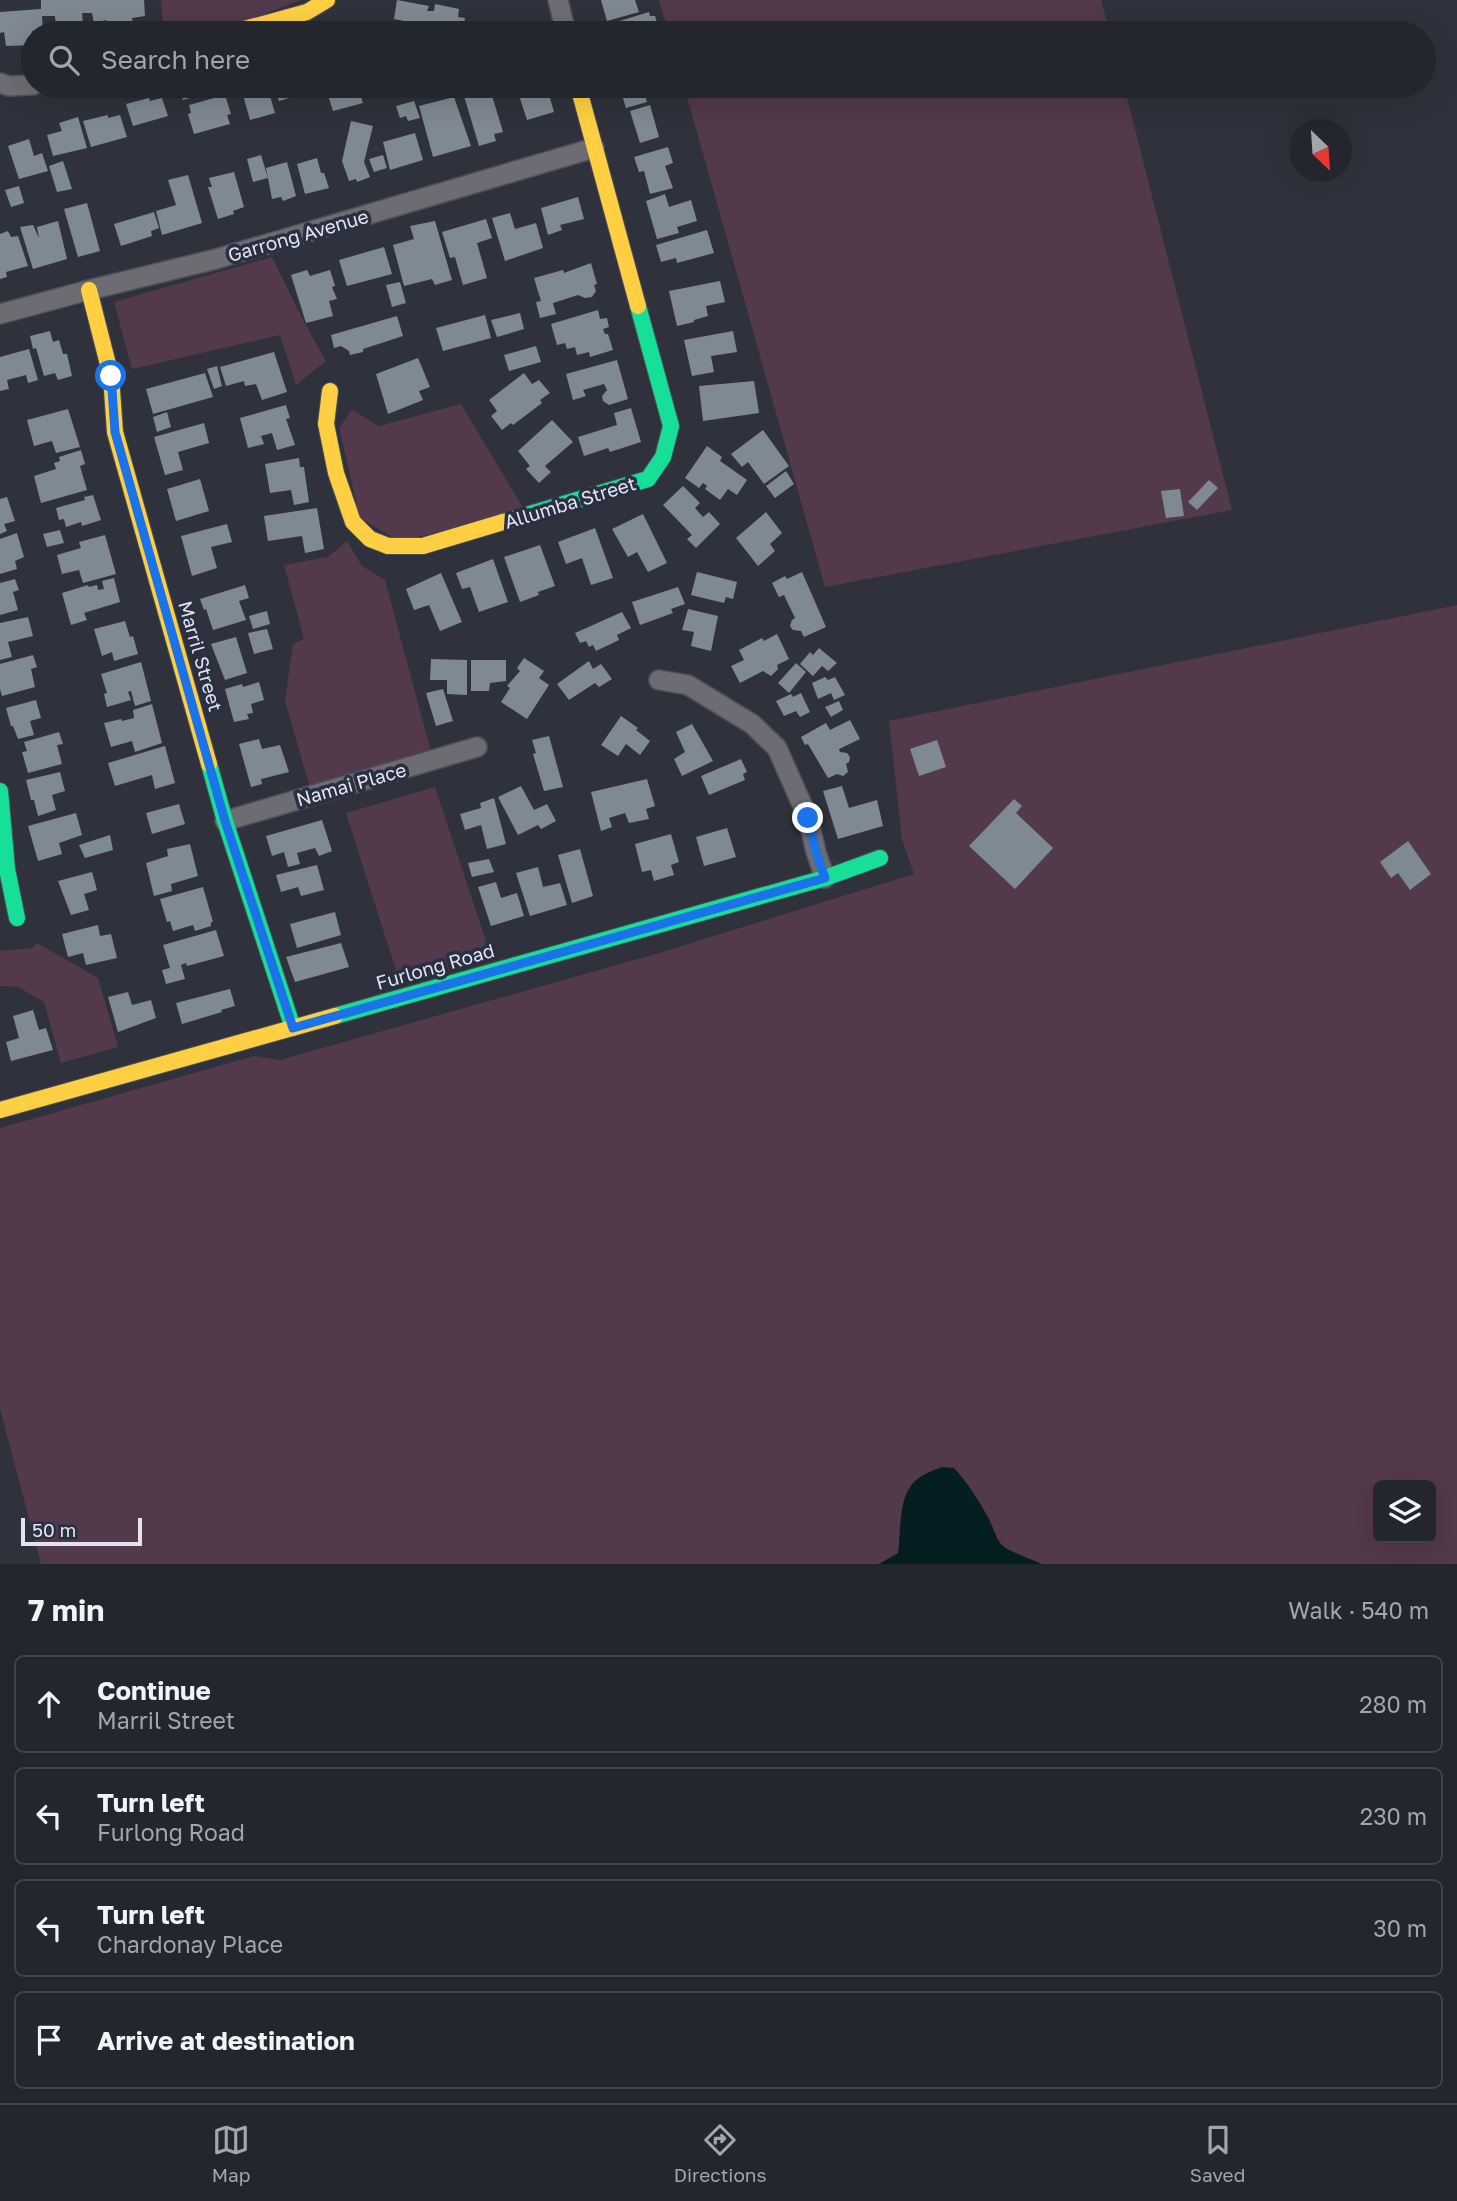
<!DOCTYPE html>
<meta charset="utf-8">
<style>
body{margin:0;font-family:"Golos Text",sans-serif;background:#2f3239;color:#f1f3f6}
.controls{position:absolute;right:21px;bottom:21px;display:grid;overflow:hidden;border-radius:10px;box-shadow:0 7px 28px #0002}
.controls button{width:63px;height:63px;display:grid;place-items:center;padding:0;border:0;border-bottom:2px solid #404349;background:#23262d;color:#f1f3f6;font:35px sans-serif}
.compass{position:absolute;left:1289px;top:119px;width:63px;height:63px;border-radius:50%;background:#23262d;box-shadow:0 7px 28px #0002;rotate:155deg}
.scale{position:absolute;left:21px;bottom:18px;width:121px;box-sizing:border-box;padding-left:7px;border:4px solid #e1e5f1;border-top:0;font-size:19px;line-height:24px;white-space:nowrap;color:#e1e5f1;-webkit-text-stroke:5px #2a2f41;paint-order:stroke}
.stop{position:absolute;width:21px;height:21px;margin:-16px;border:5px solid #1a73e8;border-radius:50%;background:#fff}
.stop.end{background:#1a73e8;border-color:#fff;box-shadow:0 2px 7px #0008}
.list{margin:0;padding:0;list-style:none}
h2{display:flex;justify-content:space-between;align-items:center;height:91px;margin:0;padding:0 28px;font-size:30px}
h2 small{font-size:23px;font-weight:400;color:#a3a5aa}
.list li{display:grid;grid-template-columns:46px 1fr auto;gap:21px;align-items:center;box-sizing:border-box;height:98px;margin:0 14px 14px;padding:0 14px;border:2px solid #404349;border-radius:10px}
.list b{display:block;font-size:26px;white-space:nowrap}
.list p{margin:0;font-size:23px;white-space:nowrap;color:#a3a5aa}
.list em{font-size:23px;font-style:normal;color:#a3a5aa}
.icon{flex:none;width:38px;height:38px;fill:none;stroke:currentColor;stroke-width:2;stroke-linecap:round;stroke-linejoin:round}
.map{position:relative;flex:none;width:1457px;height:1564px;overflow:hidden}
.search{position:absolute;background:#23262d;box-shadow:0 7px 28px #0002;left:21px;right:21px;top:21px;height:77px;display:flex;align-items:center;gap:18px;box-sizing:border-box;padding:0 24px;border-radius:38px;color:#a3a5aa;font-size:26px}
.sheet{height:539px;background:#23262d}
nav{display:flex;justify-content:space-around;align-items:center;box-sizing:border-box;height:98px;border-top:2px solid #404349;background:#23262d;font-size:19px;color:#a3a5aa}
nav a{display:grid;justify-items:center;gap:4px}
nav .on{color:#a3a6b2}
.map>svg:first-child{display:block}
</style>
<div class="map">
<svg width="1457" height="1564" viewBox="0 0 1457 1564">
<rect width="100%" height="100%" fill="#2f323c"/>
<g fill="#52394c" fill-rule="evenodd">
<polygon points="161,0 301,0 216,33 164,33"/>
<polygon points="659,0 1101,0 1110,33 669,33"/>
<polygon points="684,86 1124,86 1232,510 825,587"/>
<polygon points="272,257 304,322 326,361 296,385 280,335 132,369 114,302"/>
<polygon points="461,404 526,513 399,541 360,518 339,428 352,410 379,426"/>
<polygon points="347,541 362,566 385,580 433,759 312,795 285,701 293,644 304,639 284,565 328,557"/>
<path d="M1457,605V1564H41L0,1409V1128L254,1056L280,1060L659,953L914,874L902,840L889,721ZM1378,1485H1431V1538H1378Z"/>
<polygon points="435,787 492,959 400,983 346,813"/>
<polygon points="37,943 98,978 118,1047 61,1063 44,1002 18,987 0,986 0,951 32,948"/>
</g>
<path fill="#041e21" d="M942,1467L954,1468C968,1483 979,1501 989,1519C993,1527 996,1538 1001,1544C1006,1551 1032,1559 1042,1564H879L898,1553C901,1532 898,1500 913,1483C920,1475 932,1471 942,1467Z"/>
<g fill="#7f8993">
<polygon points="41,0 144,0 145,16 132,18 134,30 106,32 106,20 102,21 103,28 95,28 92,13 82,13 83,25 56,27 55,16 42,16 43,30 32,31 33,45 6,46 4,32 0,33 0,12 41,9"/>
<polygon points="397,0 429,6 427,11 434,11 435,4 459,9 458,17 465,18 462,33 432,29 424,27 424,25 394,19"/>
<polygon points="601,0 635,0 639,12 607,21"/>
<polygon points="649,12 650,16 655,16 660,32 616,33 613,23"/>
<polygon points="179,86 194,86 197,96 183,100"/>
<polygon points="226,86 267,86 275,113 250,120 243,95 230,98"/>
<polygon points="274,86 313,86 314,91 279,101"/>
<polygon points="325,86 348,86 351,93 359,91 363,103 333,111"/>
<polygon points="516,86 538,86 540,93 548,91 554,112 527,120"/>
<polygon points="616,86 642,86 647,102 626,108 621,92 618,92"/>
<polygon points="490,89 503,132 494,134 496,141 479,146 464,96"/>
<polygon points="225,95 231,114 227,115 230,124 194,134 188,114 191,113 189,105"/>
<polygon points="454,97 471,146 433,157 419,106"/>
<polygon points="149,98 150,101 162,98 168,116 133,126 126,104"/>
<polygon points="414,101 420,118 408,121 406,116 400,118 396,106"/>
<polygon points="650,105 659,137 640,143 630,111"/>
<polygon points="108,115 108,118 120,115 127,137 91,147 83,121"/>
<polygon points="78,117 87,148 53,156 47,135 62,131 59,123"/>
<polygon points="351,121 373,126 364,162 370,177 357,182 356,179 349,181 342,161"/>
<polygon points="415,133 423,160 390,170 383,142"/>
<polygon points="29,139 34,156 42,153 48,171 19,179 8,146"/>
<polygon points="668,147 673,163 665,166 673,188 650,194 644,171 639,172 634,157"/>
<polygon points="261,155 268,178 253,182 247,159"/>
<polygon points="383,155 387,168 374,172 369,159"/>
<polygon points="317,158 321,173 324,173 329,188 305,194 297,164"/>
<polygon points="63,161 72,189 57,192 49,166"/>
<polygon points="287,162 296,196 283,201 281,197 272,199 266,168"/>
<polygon points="234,172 244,207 233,211 234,214 218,219 208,187 212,187 209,178"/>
<polygon points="188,175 202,223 162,235 156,211 176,205 168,180"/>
<polygon points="19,186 24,203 11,207 5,190"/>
<polygon points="665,194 669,207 691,200 697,221 677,227 679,233 657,239 646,201"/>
<polygon points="578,197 584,219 560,225 562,230 548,235 541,208"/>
<polygon points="87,203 100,251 78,257 64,209"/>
<polygon points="154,212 159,228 151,231 152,236 121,246 114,224"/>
<polygon points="510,213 515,229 536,223 543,248 505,261 492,218"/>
<polygon points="486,219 492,238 477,243 487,278 463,285 455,257 450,258 442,232"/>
<polygon points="58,221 67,259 33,269 20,227 33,225 39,238 37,227"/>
<polygon points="435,221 452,280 435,285 432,279 404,286 393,245 414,239 410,226"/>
<polygon points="707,230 714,253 677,263 676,258 661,262 656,245"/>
<polygon points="8,231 11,237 18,236 28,266 6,272 7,277 0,279 0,234"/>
<polygon points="384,247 392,274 347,286 339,260"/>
<polygon points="591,263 597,284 594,285 596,291 592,297 585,298 578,295 553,303 556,314 540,318 536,302 541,301 534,278 563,270 564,273"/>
<polygon points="307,270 310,276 330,270 335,286 332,287 337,299 329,301 333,316 306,323 291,275"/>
<polygon points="720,281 725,302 706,306 708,316 694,320 694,322 677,326 669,291"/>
<polygon points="400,282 406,303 392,307 386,285"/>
<polygon points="598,310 600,319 607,318 609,327 603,329 605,334 608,334 613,350 590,357 589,352 577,355 575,347 567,349 565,343 557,345 551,324"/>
<polygon points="520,313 524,329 497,337 491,320"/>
<polygon points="485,315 491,338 443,351 436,328"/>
<polygon points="397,316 403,336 363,349 363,352 350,355 349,351 341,346 334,348 331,335"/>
<polygon points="50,331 53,342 59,340 63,354 67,354 72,376 58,380 55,373 44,376 36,348 33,349 30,336"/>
<polygon points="733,331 737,352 711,356 714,372 692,376 684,340"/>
<polygon points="536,346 541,362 509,371 504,355"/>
<polygon points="29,349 38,380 28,383 26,375 7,380 9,389 0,391 0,357"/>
<polygon points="274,352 287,392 262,400 256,384 245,386 244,381 226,386 220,367"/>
<polygon points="418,358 430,387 419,391 423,400 388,414 376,374"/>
<polygon points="617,360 628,399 609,405 603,401 602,396 607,390 604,384 583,390 586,396 573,400 566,374"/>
<polygon points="217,366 222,386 214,389 207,369"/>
<polygon points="205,373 213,397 153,414 146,389"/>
<polygon points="524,373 532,384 539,380 550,393 540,400 542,403 513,425 511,423 502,430 491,416 497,411 489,400"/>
<polygon points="754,381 759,413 703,421 699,386"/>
<polygon points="286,405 290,418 286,419 295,445 277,450 272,433 261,436 264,444 248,448 240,418"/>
<polygon points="631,408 641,442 610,452 608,448 584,456 578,437 617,425 614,413"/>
<polygon points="68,409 80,447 56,453 52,441 34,446 27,420"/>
<polygon points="167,412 171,427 157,432 153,417"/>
<polygon points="552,420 573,442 545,466 551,472 539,483 526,469 530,466 518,451"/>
<polygon points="204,423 209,443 178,452 183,470 165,475 154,437"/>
<polygon points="763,430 789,466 764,484 748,462 742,467 731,454"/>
<polygon points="707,446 722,457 720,461 747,480 737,495 728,489 720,500 705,489 707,486 703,483 699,488 685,478"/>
<polygon points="81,450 85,464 80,466 87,490 41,503 34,476 56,469 54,463 60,461 59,457"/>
<polygon points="299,458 300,467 304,467 309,502 294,505 291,490 270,493 265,464"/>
<polygon points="786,471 794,484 775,498 766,486"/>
<polygon points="200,479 209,511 176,521 167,489"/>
<polygon points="1209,480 1218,488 1197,510 1188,502"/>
<polygon points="683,486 700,503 695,508 703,517 709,512 720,524 696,548 687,539 692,535 663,505"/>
<polygon points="1180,489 1184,516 1166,518 1161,491"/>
<polygon points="93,495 101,520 82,526 81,522 66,527 64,519 59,520 56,508 85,500 84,497"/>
<polygon points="7,497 15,521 4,524 7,531 0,534 0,499"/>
<polygon points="317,508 324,549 305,553 302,536 268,541 264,516"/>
<polygon points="766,512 782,533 770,544 775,551 758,566 736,538"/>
<polygon points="643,514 667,563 648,572 637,552 628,557 612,529"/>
<polygon points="227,524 232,542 211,547 217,568 192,576 181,536"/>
<polygon points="595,528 613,578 591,585 582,558 566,564 558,542"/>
<polygon points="60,530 64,543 47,547 43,534"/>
<polygon points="17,533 24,557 15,561 17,569 0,574 0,539"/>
<polygon points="105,535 116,574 83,583 79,570 62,574 57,555 81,548 79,542"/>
<polygon points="540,545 555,586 538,592 539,595 520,602 504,557"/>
<polygon points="493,559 508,602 479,612 470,587 462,589 456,573"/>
<polygon points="697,572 737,582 733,599 726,597 724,603 691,595"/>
<polygon points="802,572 826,627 804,637 801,631 793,630 790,626 792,620 795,618 784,595 779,597 772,583 785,576 787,579"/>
<polygon points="441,573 462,622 440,631 429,605 414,610 406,589"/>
<polygon points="114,578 120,602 84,613 87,620 71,625 62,593 88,585 89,587 97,585 98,590 104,589 102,581"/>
<polygon points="15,579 19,590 13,592 18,610 0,615 0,583"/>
<polygon points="245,585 249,598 239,601 246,620 213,630 206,609 204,610 200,599"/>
<polygon points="678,587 685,604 671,609 673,613 640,625 632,602"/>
<polygon points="688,609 718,616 711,651 691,646 694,632 682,630"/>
<polygon points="267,611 270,624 253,629 249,616"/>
<polygon points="622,612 631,628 617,635 619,640 596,651 593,645 589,647 586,641 580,643 575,633"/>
<polygon points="28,617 33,636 8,642 12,657 0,660 0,623"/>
<polygon points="125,621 130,637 133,636 138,654 114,661 112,652 102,656 94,629"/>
<polygon points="267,629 273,649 254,654 248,633"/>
<polygon points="777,634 789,659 777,665 778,669 771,676 763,671 740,683 731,666 744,660 739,650 762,638 764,641"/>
<polygon points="236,637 247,673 225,680 211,644"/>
<polygon points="819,648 837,663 828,671 822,666 813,676 800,664 810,652 813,655"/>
<polygon points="33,655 37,667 31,669 35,687 2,696 0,689 0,664"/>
<polygon points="524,658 544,671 539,678 549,685 527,719 501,702 510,688 507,686 520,671 517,668"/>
<polygon points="431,659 467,660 467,695 447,694 447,680 430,680"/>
<polygon points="471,660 506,660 506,681 490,683 489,691 471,691"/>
<polygon points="589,661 593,669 601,664 612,679 599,687 595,683 569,700 557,684"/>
<polygon points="141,662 151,701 135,706 131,691 128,692 131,700 107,707 104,694 107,693 101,674"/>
<polygon points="796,663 806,672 789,693 778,683"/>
<polygon points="825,677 828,680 835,677 845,695 834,700 831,693 818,699 812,683"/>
<polygon points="259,682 264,700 251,704 253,713 247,714 249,719 234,722 225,689 242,684 243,687"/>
<polygon points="443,689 453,721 436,726 426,693"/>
<polygon points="801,693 810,712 800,717 796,711 784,716 776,701 791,694 793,697"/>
<polygon points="36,700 41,718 30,721 34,735 18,739 13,726 11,726 6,708"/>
<polygon points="839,701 843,710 831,717 825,707"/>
<polygon points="152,704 162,743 135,752 132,741 111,747 104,723 121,719 122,721 134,718 133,710"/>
<polygon points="621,716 638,728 636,730 650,741 640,755 626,744 618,756 601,745"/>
<polygon points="850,720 860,739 839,749 840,752 847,753 850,757 849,762 846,764 848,772 843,776 837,774 828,778 808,744 805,745 801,737 826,723 830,730"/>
<polygon points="692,724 713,761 682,776 674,759 685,752 676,732"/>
<polygon points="59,732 63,744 57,745 62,764 28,773 22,752 27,751 24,742"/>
<polygon points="549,736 563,787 544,791 533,754 536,753 532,740"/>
<polygon points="259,739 262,749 280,745 289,772 261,779 262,784 251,787 239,744"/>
<polygon points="937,740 946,767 919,776 910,749"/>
<polygon points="165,746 175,783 155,789 152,775 115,786 108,763"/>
<polygon points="741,759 747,772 743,774 745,780 709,795 701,776"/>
<polygon points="60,772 65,791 52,795 56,810 38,816 34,800 31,800 26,780"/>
<polygon points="647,779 655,806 646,809 649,819 629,823 625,813 609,818 612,827 601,831 591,792"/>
<polygon points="521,786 534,810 547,804 556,821 541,829 538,825 518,835 498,797"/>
<polygon points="842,786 849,808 877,800 883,826 838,839 823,791"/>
<polygon points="494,798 506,844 487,849 481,825 465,830 460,814 481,808 480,803"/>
<polygon points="1014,799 1022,806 1016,813 1053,848 1015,889 969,846"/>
<polygon points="179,804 185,824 152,834 146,813"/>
<polygon points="76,813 82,835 59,843 62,854 38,861 28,826"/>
<polygon points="322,820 332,851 319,856 315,848 297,853 300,864 288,867 284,852 272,856 266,836"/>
<polygon points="727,828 736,857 704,866 696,837"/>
<polygon points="671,834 679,862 671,865 674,875 654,881 651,870 642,872 635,844"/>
<polygon points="110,835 113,850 85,858 79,845"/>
<polygon points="1408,841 1431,874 1410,890 1398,873 1391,878 1380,862"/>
<polygon points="190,844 198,876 171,884 172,891 154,896 146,863 168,856 167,849"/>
<polygon points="580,849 593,896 572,903 558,855"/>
<polygon points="489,859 494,872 472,877 468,863"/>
<polygon points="317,865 324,890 301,896 298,887 281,892 276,875"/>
<polygon points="538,867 543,887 560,883 567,905 530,916 516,873"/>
<polygon points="92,872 97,890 84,894 89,910 71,915 58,881"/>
<polygon points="496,882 501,898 517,893 524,916 491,926 478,887"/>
<polygon points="203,887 213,922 211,922 211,926 195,931 193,925 173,931 170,921 167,922 160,899"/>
<polygon points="335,912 341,935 297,948 290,924"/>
<polygon points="98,925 100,936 111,934 117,958 86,965 83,953 68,957 62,934"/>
<polygon points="216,930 224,956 187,966 186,963 181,965 185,979 166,984 162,970 170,968 163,945"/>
<polygon points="341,943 349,967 295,982 286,957"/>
<polygon points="230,989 235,1006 221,1010 222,1012 182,1024 176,1003"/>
<polygon points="128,992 132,1005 151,1000 156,1018 118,1032 108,997"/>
<polygon points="33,1010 39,1030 46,1028 53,1050 11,1061 6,1042 19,1038 13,1016"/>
</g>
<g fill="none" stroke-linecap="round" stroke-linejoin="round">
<g stroke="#4c4f58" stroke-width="22">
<g id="street">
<polyline points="558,0 566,33"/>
<polyline points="0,83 9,86 33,85"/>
<polyline points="0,314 89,290 216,259 594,148"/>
<polyline points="659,680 688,685 752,724 777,748 808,818 816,852 825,878"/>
<polyline points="225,821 477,747"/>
</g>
</g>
<g stroke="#4c4f58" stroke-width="18">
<g id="fast">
<polyline points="503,522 648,479 663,457 671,426 638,306"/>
<polyline points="209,764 225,821 293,1028"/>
<polyline points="0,791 7,869 17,918"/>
<polyline points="335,1016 825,878 880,858"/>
</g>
</g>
<g stroke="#4c4f58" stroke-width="18">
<g id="slow">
<polyline points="230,33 307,12 327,0"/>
<polyline points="578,86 638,306"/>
<polyline points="89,290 111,376 115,432 209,764"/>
<polyline points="330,391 326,424 336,473 353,522 370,539 388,546 423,546 503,522"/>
<polyline points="0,1110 335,1016"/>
</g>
</g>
<use href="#street" stroke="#6d6c72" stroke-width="19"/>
<use href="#fast" stroke="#16e098" stroke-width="16"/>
<use href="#slow" stroke="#ffcf43" stroke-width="16"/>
</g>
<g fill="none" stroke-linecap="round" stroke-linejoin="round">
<polyline stroke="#1a73e8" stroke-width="9" points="111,376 115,432 225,821 293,1028 825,878 816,852 808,818"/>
</g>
<g text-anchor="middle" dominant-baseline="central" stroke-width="7" stroke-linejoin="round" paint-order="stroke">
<g font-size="19" fill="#e1e5f1" stroke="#2a2f41">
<text transform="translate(298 235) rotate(-16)">Garrong Avenue</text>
<text transform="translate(570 502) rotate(-17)">Allumba Street</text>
<text transform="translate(201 656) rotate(74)">Marril Street</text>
<text transform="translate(351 784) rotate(-16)">Namai Place</text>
<text transform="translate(435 966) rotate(-16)">Furlong Road</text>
</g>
</g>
</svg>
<div class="controls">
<button><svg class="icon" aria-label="layers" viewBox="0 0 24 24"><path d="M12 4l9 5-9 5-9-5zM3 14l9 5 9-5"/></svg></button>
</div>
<svg class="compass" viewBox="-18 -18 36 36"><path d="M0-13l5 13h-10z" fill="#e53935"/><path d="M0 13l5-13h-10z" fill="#a3a5aa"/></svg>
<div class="scale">50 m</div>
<div class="stop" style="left:111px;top:376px"></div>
<div class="stop end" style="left:808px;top:818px"></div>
<div class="search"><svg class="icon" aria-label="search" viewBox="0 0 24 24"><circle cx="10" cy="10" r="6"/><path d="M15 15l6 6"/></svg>Search here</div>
</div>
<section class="sheet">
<h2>7 min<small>Walk · 540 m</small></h2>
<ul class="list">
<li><svg class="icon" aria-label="ahead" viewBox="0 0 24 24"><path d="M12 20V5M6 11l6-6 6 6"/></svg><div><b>Continue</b><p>Marril Street</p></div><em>280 m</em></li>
<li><svg class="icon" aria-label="left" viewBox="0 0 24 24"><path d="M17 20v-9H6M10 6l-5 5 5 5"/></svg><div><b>Turn left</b><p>Furlong Road</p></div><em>230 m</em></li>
<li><svg class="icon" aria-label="left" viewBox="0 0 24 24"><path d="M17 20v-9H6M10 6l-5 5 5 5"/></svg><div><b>Turn left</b><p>Chardonay Place</p></div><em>30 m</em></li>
<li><svg class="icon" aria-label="arrive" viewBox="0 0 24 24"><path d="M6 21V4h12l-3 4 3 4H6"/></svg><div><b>Arrive at destination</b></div></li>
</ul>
</section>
<nav>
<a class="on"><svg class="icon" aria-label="map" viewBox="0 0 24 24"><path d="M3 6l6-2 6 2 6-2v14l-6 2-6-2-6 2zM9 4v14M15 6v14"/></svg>Map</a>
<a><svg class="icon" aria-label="directions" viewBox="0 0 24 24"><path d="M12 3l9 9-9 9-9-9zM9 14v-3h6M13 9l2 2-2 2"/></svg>Directions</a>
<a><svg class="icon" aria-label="saved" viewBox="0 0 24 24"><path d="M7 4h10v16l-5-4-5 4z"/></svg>Saved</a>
</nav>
